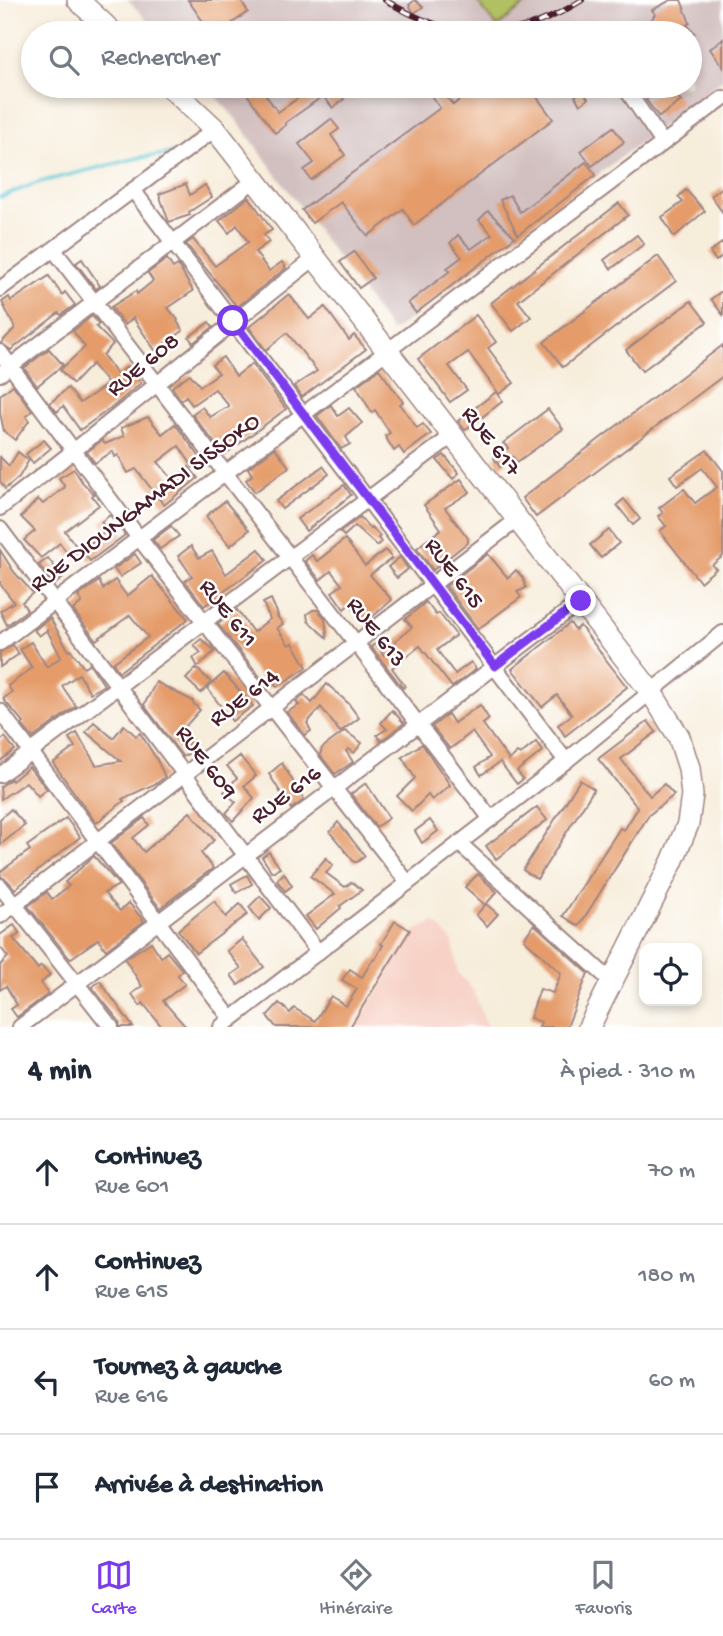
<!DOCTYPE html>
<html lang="fr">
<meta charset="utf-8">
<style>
body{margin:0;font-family:"Gochi Hand",sans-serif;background:#f6f6f7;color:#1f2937}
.controls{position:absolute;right:21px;bottom:21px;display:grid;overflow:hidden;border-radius:14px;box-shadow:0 4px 10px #0003}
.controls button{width:63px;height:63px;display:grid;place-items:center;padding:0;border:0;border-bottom:2px solid #e0e1e3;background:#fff;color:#1f2937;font:35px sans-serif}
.stop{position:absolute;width:21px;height:21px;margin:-16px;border:5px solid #7c3aed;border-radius:50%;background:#fff}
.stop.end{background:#7c3aed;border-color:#fff;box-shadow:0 2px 7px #0008}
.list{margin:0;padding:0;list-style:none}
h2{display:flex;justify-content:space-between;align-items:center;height:91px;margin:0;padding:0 28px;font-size:30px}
h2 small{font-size:23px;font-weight:400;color:#747a83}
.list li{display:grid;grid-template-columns:46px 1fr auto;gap:21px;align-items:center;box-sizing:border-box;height:105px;padding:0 28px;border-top:2px solid #e0e1e3}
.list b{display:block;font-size:26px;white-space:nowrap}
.list p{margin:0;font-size:23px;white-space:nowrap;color:#747a83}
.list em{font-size:23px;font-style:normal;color:#747a83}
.icon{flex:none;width:38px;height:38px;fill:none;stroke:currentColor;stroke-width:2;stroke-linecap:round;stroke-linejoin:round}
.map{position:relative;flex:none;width:723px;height:1027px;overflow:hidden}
.search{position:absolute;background:#fff;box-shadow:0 4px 10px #0003;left:21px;right:21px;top:21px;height:77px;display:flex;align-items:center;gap:18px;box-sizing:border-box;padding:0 24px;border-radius:38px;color:#747a83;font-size:26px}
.sheet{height:511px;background:#fff}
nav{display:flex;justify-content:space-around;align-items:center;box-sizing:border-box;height:98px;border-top:2px solid #e0e1e3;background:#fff;font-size:19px;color:#747a83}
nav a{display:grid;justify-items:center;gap:4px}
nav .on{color:#7c3aed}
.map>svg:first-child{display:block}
</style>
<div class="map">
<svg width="723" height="1027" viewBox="0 0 723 1027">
<rect width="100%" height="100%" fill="#fff"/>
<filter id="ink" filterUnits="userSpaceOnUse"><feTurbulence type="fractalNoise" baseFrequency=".0143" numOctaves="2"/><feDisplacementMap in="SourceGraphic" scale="14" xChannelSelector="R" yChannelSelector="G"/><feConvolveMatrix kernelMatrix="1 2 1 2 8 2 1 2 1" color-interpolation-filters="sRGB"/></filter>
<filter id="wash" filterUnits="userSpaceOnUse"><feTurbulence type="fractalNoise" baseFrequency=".00686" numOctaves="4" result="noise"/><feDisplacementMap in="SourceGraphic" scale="28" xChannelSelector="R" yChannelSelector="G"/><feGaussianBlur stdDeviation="1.57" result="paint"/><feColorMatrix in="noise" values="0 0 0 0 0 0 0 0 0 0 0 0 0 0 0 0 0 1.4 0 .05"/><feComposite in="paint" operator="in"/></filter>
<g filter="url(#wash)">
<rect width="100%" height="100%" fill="#f7eddb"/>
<polygon fill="#f7d1c6" points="434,922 453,942 458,973 473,990 487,1027 356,1027 383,983 393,962 415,931"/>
<polygon fill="#d2bfbf" points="128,0 723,0 723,79 392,332 236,119 206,86 690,86 690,33 159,33"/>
<polygon fill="#b1c062" stroke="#7e7046" stroke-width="2" points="476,0 531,0 497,27"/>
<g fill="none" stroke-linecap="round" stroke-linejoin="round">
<polyline stroke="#5bc7d5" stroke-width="3.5" points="0,197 40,182 138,158 173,153"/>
</g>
<g id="blocks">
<g fill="#e59c6b">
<polygon points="188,0 240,0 248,12 218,33 211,33"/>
<polygon points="415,0 423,7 414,13 409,5"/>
<polygon points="671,0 681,0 690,23 687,25 694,33 675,33 670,27 660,33 651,21 655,14 652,10"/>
<polygon points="723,39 723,67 710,49"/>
<polygon points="241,86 259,86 278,112 311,89 308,86 332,86 344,99 333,108 323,96 285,123 286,125 275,133"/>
<polygon points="424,86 438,86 453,105 478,86 541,86 533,92 553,119 414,225 403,209 368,236 341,202 312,223 302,210 440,108"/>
<polygon points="665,86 669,86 681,101 659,117 646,100"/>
<polygon points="583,91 588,99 580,105 575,96"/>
<polygon points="331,119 339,129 331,135 345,155 311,180 304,170 314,163 299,144"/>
<polygon points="613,127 624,142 592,166 581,151"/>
<polygon points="586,162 596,175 518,235 500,200 510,195 520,212"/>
<polygon points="186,184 190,195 205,185 212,197 189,212 190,215 169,222 159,194"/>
<polygon points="723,187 723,213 711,196"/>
<polygon points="686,190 705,211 674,237 662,217 683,202 678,197"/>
<polygon points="249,197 272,230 264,235 269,242 255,252 269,271 282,262 286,268 237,307 186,244 193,239 215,266 248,242 237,225 229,233 219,221"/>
<polygon points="619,203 628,215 518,301 531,317 513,331 491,303"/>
<polygon points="488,211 515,237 416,313 408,303 450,271 447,268 462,257 450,243 458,235 471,249 492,234 479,220"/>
<polygon points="637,235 644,244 611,269 604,260"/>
<polygon points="723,242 723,255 716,261 710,252"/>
<polygon points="354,252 373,278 359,288 340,262"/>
<polygon points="658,256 676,281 563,367 544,342"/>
<polygon points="82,259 100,286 96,289 76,263"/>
<polygon points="167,259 173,268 178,265 193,291 168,308 178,320 177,321 183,331 155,350 133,318 125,325 111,307 136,291 137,294 153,281 148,273"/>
<polygon points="49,276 62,295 65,292 75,305 61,315 59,313 56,315 11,350 1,343 15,328 2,302 9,297 11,301"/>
<polygon points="723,290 723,315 711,299"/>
<polygon points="289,294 309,319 325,307 349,340 354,335 366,349 302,397 294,386 317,371 287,333 266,350 249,327"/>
<polygon points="691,301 707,322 642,371 626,350"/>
<polygon points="476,315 496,342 488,348 514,383 499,394 468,352 449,366 467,390 450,402 418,359"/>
<polygon points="92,316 99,324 96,327 113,344 103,355 117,374 128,366 141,383 115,405 80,430 63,406 57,412 50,403 68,388 80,403 108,384 92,364 73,384 60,370 85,347 73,331"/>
<polygon points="209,322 213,327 193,343 189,337"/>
<polygon points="723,345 723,376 536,517 522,498"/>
<polygon points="49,349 63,365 37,386 24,368"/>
<polygon points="223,357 236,376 252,364 286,409 224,455 192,414 202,407 210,417 229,406 215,389 192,405 186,396 181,400 172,387 190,374 200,386 219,373 212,365"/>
<polygon points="379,369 403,402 400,404 417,428 423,424 431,434 404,454 399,447 394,451 385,436 390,433 375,410 372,413 356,386"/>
<polygon points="13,385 32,411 26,416 29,421 15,440 4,431 0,413 0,395"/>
<polygon points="496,392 503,401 465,430 458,421"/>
<polygon points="331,405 338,416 349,408 362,423 346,437 350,444 341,449 317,416"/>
<polygon points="548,409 563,429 517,462 513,457 500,467 494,458 508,448 503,443"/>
<polygon points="148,417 162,434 175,424 202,460 193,467 179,446 158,462 173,480 189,467 198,478 164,505 136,469 128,473 118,455 115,457 113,451 95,463 87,452 102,440 105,444 124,436 121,428"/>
<polygon points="44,440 51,448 33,463 26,454"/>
<polygon points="275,448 289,467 255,492 246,480 252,475 248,468"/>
<polygon points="707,450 723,471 723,556 712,565 716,569 700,582 660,531 666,526 658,516 663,513 659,508 684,489 695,503 717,487 702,468 677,486 670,476"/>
<polygon points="18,452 29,460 19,477 5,489 0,481 0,457 9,466"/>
<polygon points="444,455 459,473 453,479 437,460"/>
<polygon points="323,466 329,474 282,509 276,501"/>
<polygon points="74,469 82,482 94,494 92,496 99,505 65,531 79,550 70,557 60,543 41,558 24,540 35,531 21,517 38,499 43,504 65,487 59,478"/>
<polygon points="461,479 470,492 445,508 468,538 468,542 433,570 417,548 441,529 424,505"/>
<polygon points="344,485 351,495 306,531 297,519"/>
<polygon points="624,499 640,519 633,525 617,505"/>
<polygon points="225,501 249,530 230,546 206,516"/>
<polygon points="110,515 125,535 90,561 82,550 107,530 101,522"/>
<polygon points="360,517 370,529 371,527 380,536 378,538 381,542 377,546 355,526 344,536 340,532"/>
<polygon points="171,526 179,536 160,549 153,540"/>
<polygon points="609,530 619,543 601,558 590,545"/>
<polygon points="345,539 365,566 385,550 392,558 370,575 392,600 365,623 350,604 344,609 332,592 342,585 331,571 320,580 305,561 312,555 317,561"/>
<polygon points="191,546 199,558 212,551 226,574 259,549 267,560 223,592 225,594 217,600 216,598 204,606 185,581 192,576 178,556"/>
<polygon points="0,550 14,572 33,593 22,602 27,610 7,625 0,611 14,602 0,584"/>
<polygon points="135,554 141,563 120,577 114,569"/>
<polygon points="488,554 508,578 516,570 523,578 526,588 517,592 521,597 478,629 446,586"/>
<polygon points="400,557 408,569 397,578 388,567"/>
<polygon points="48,558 63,578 54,585 39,565"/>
<polygon points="152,576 188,619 119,672 113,663 148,637 130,615 96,640 73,610 82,602 78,596 99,581 103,589 115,580 127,596"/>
<polygon points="271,599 278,615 277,616 283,624 277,628 289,645 293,643 307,667 277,687 275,683 269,688 218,624 237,610 253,632 270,619 263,603"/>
<polygon points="426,602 436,615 439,613 456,635 437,650 455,674 471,662 476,669 452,687 420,646 392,668 405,686 403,688 371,647 375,644 384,655 396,645 395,641 412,627 405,619"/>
<polygon points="313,610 318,610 325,618 327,638 308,621 307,614"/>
<polygon points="50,618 69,651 71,650 84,668 90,664 104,685 90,693 79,674 62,686 76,706 33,738 22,725 24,723 3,699 12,692 8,686 32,668 20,649 31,642 47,667 61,657 47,630 39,636 34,630"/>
<polygon points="570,623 575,630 580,626 627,687 565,736 558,725 572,715 557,695 542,707 512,669"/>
<polygon points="201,639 215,651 198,667 193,658 201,653 194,645"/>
<polygon points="13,645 19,654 0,667 0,652"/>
<polygon points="196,668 211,682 201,693 186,679"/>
<polygon points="224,673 253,706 232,721 207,688"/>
<polygon points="156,682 193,701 192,702 200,710 182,730 194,750 183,757 144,705"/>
<polygon points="327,684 348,703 359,718 340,732 321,707 307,723 311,731 305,735 287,712 299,705 296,702 304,695 312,703"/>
<polygon points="480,705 489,719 483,724 509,760 517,753 520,755 536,742 543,751 517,771 523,779 517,784 500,762 481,775 476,767 490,757 472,732 450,749 432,727 448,714 454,723"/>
<polygon points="392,710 404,723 381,741 377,735 387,729 381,723"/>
<polygon points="648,721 656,732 621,759 650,796 664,784 674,795 649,815 579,926 563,916 620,828 624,830 638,808 598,759"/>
<polygon points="94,722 113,738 124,725 136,736 140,733 156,758 165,777 157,783 122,799 124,801 96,823 53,763 75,747 69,738 77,733 96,765 121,761 86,732"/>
<polygon points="345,731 362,743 354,753 349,749 346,751 353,762 335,774 320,755 322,748"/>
<polygon points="5,737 15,750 0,761 0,741"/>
<polygon points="422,744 450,785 432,800 428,795 412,811 397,796 415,778 402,757"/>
<polygon points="240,756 256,776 244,786 254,798 233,821 226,813 236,802 224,792 237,778 227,766"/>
<polygon points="282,763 304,800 291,809 269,774"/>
<polygon points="29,767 47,789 38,796 26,782 1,799 0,787 11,779 12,781"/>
<polygon points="580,780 594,789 537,879 523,870"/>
<polygon points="366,783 389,818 376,827 351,794"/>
<polygon points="537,807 547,820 496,859 486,846"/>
<polygon points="11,809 25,825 0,845 0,819"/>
<polygon points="190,812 214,840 201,853 213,868 160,908 111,843 144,818 149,825 133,838 144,852"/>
<polygon points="66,818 80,837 15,889 7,880 1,877 0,872 30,850 27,846"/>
<polygon points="430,820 438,831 422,843 415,831"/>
<polygon points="338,822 365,856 357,862 354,862 330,832"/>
<polygon points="269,852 280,868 272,872 262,857"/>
<polygon points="94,856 119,885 104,893 120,911 129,903 144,921 106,950 98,939 70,959 28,906 47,892 52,899 69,886 65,882"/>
<polygon points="326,858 333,865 326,873 345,887 352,882 362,890 340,906 341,908 316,929 306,916 335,894 310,876"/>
<polygon points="284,873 292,886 285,891 277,880"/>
<polygon points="478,874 497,892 486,904 498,914 487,926 476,915 485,905 465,887"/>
<polygon points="247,875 252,884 236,893 231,884"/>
<polygon points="260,896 271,908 259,920 249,907"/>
<polygon points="214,901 226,917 240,904 248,914 196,953 178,930"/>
<polygon points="395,921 410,930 350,1027 276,1027 267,1016 279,1003 290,1013 294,1008 315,1021 331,996 346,1006 357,989 342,980 350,969 362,977 373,959 375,960 383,945 381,944"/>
<polygon points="534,924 588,973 567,1027 539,1027 541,1022 530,1018 540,989 553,993 561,973 524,939"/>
<polygon points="14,925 20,934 13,938 38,969 41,966 50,975 41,983 48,994 17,1017 11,1009 17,1005 6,986 0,990 0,965 8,957 0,947 0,935"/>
<polygon points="242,939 264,967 238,985 231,975 241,968 227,951"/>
<polygon points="151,942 161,957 167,952 182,970 178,975 185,984 163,1001 186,1027 162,1027 143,1003 140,1006 132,994 142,986 125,959"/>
<polygon points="100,981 133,1027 120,1027 119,1021 92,987"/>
</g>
</g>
</g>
<g filter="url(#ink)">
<use href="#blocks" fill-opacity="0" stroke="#a08683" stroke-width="2"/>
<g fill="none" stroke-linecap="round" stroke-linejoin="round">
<g stroke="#a08683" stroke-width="18">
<g id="minor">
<polyline points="624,86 663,143"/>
<polyline points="133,190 566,761"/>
<polyline points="54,250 491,819"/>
<polyline points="0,289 215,129"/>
<polyline points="0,352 139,538 408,883"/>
<polyline points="0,374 255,180"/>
<path d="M0,508C107,427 209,340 315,258"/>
<polyline points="0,529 318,952"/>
<polyline points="0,643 723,98"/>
<polyline points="0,711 231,1019"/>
<polyline points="0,775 452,436"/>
<polyline points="459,843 612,982"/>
<polyline points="0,886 111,1027"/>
<polyline points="0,916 518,519"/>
<polyline points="20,1027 581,601"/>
<polyline points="221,1027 566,761 723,633"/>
</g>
</g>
<g stroke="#a08683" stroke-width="24">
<g id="highway">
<polyline points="78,0 113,33"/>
<polyline points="169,86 215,129 255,180 651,692 679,737 689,768 692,795 688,824 672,862 589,1027"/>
</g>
</g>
<use href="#minor" stroke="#fff" stroke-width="14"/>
<use href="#highway" stroke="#fff" stroke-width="21"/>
<g stroke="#4a1f2b" stroke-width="6">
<path id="rail" d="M385,0C453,42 514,44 582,0"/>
</g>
<use href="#rail" stroke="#fff" stroke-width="3.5" stroke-dasharray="10" stroke-linecap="butt"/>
</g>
</g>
<g fill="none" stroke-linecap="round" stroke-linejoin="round" filter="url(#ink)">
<polyline stroke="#7c3aed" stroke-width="9" points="233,321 495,666 581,601"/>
</g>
<g text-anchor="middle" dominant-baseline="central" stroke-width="5" stroke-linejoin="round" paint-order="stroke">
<g font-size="24" fill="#4a1f2b" stroke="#fff">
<text transform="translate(144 366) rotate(-39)">RUE 608</text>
<text transform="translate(490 442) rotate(52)">RUE 617</text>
<text transform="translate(146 504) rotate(-37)">RUE DIOUNGAMADI SISSOKO</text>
<text transform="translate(453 574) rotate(53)">RUE 615</text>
<text transform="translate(227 614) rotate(52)">RUE 611</text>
<text transform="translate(375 633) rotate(52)">RUE 613</text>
<text transform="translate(245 699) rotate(-37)">RUE 614</text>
<text transform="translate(205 763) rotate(53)">RUE 609</text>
<text transform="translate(287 796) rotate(-37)">RUE 616</text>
</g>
</g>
</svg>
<div class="controls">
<button><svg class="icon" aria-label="locate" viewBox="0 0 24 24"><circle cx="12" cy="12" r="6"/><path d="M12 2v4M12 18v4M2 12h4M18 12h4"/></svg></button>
</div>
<div class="stop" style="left:233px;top:321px"></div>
<div class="stop end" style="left:581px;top:601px"></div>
<div class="search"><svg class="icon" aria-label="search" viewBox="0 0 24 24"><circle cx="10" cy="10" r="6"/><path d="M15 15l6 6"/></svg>Rechercher</div>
</div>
<section class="sheet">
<h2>4 min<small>À pied · 310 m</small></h2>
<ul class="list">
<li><svg class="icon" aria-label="ahead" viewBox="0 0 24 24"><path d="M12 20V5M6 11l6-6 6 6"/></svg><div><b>Continuez</b><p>Rue 601</p></div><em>70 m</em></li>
<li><svg class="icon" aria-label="ahead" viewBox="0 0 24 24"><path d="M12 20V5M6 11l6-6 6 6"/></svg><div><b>Continuez</b><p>Rue 615</p></div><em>180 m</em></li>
<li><svg class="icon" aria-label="left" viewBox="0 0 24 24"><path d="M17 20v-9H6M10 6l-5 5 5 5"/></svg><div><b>Tournez à gauche</b><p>Rue 616</p></div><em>60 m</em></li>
<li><svg class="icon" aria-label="arrive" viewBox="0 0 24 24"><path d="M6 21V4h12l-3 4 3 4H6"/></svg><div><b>Arrivée à destination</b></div></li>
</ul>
</section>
<nav>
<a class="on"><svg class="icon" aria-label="map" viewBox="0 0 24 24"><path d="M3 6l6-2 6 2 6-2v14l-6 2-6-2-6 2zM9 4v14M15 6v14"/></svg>Carte</a>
<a><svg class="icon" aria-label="directions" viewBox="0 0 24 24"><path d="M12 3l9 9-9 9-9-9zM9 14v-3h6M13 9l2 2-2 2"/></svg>Itinéraire</a>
<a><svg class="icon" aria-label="saved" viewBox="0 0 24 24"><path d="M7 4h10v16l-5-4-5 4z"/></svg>Favoris</a>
</nav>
